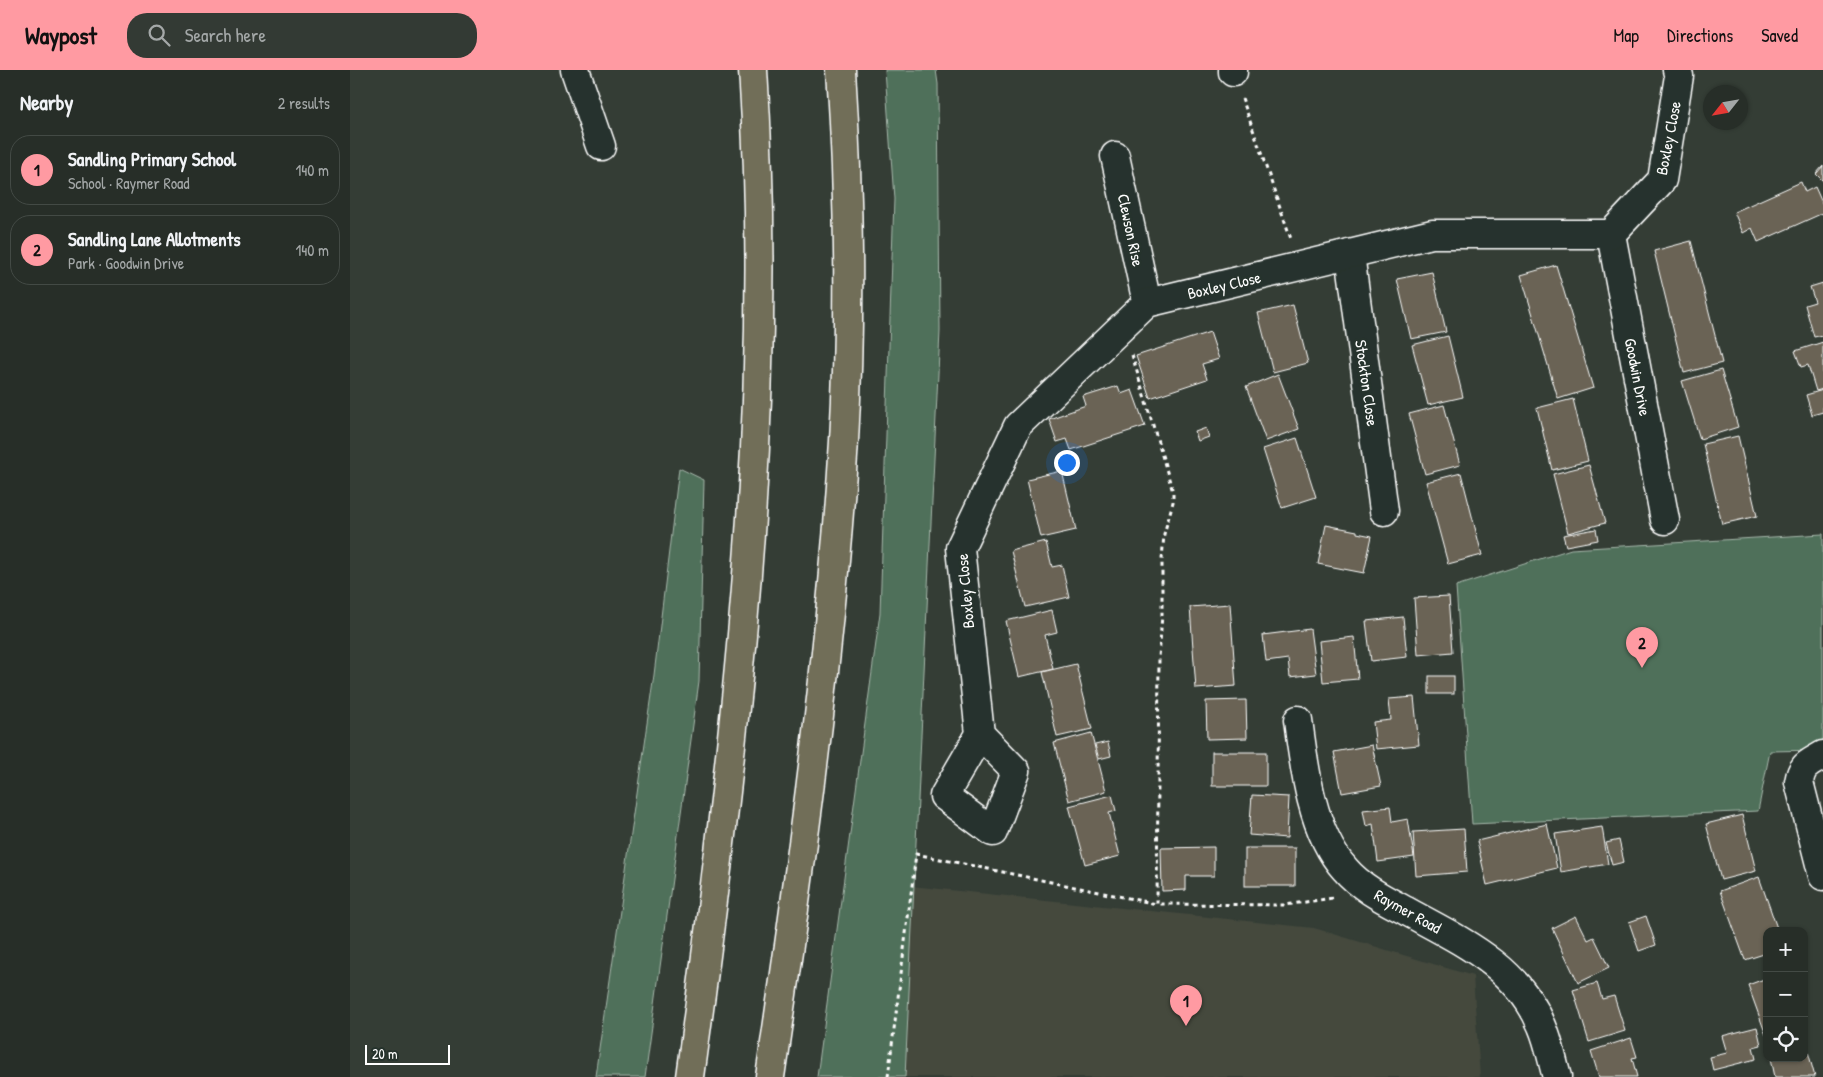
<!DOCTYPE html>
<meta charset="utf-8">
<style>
body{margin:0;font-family:"Patrick Hand",sans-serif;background:#333a34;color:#f1f3f6}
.controls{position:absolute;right:15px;bottom:15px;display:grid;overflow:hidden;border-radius:10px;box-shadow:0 1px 4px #0004}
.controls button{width:45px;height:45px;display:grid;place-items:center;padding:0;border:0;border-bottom:1px solid #434a45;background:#272e28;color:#f1f3f6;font:25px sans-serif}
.compass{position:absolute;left:1353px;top:15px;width:45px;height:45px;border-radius:50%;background:#272e28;box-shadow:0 1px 4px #0004;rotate:239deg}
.scale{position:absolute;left:15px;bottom:12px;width:85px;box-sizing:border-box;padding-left:5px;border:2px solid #fff;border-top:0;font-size:14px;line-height:18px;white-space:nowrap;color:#fff;-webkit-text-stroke:4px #26332d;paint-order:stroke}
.you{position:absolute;left:716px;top:392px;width:18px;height:18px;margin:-12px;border:4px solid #fff;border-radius:50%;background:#1a73e8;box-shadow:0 0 0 8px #1a73e833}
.badge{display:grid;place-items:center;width:32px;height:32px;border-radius:50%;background:#ff9aa2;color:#111;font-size:16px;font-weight:700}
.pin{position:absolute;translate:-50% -41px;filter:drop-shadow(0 1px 2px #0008)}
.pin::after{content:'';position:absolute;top:26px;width:18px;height:15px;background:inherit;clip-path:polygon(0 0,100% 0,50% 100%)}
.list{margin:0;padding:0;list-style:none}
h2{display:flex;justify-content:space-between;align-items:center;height:65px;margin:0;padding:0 20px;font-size:21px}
h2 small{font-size:16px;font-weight:400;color:#a4a8a8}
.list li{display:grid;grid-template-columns:32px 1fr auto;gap:15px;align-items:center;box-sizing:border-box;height:70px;margin:0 10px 10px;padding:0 10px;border:1px solid #434a45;border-radius:20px}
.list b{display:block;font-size:19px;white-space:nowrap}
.list p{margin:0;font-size:16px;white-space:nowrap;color:#a4a8a8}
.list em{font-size:16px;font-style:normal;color:#a4a8a8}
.icon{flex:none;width:28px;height:28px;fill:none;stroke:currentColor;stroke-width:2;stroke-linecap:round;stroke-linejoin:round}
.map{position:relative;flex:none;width:1473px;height:1007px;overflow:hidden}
header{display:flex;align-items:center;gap:30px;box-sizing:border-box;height:70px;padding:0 25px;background:#ff9aa2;color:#111}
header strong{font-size:24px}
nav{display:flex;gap:28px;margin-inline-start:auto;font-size:18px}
.search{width:350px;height:45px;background:#333a34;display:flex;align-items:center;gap:12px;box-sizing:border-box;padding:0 18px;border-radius:20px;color:#a4a8a8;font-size:19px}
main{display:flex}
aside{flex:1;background:#272e28}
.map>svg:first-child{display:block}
</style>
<header>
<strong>Waypost</strong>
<div class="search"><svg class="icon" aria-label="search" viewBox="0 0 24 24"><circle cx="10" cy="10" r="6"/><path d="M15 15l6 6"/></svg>Search here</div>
<nav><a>Map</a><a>Directions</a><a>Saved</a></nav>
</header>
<main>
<aside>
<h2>Nearby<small>2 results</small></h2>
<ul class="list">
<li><span class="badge">1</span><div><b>Sandling Primary School</b><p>School · Raymer Road</p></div><em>140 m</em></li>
<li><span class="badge">2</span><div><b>Sandling Lane Allotments</b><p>Park · Goodwin Drive</p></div><em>140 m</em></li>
</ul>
</aside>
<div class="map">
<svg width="1473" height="1007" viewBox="0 0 1473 1007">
<rect width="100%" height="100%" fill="#343d35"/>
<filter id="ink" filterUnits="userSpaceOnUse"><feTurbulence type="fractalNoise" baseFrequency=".02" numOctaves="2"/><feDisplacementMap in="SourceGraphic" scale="10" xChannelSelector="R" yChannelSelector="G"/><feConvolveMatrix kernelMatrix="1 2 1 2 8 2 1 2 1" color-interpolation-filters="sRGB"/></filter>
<g filter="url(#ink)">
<polygon fill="#44493e" points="561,816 964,858 1123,906 1130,1007 539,1007"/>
<g fill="#4f705a" stroke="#a7b8ac">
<polygon points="535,0 586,0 588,14 590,261 555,1007 467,1007 530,543 544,129"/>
<polygon points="329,398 354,410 349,611 295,1007 246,1007 304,605"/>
<polygon points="1473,464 1473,680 1420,681 1408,741 1122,754 1106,516 1221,479"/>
</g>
<g fill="#6b6454" stroke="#fff">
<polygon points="1473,96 1473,111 1466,104"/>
<polygon points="1451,112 1455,122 1465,117 1473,135 1473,143 1408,172 1402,158 1393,163 1384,142"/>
<polygon points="1341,171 1372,293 1334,303 1304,181"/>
<polygon points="1206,195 1243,318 1208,329 1171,205"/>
<polygon points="1082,202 1096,262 1061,269 1047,209"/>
<polygon points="1473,213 1473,265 1464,267 1455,235 1465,232 1460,217"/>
<polygon points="943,235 958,293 923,302 908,243"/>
<polygon points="860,262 869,289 852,294 857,309 800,328 786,286"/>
<polygon points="1098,266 1113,327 1078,335 1062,275"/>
<polygon points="1473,272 1473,319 1466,321 1458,295 1451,297 1445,281"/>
<polygon points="1371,300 1388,357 1350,369 1332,311"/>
<polygon points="928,304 949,359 916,371 896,317"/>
<polygon points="768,316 771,324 782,320 795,356 721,380 717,369 707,372 699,349 736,336 733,327"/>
<polygon points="1473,320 1473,342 1462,345 1456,325"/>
<polygon points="1223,329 1238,391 1202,400 1187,338"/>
<polygon points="1094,335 1110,395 1075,404 1059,344"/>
<polygon points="856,358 859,367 848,371 845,362"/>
<polygon points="1388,366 1407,446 1372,454 1353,374"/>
<polygon points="947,368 966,427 932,438 913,379"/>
<polygon points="1239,395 1255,453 1218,463 1203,404"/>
<polygon points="712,401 726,460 691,468 677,409"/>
<polygon points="1111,403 1132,485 1098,494 1076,412"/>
<polygon points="976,455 1007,461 1007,463 1022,466 1014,503 968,494"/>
<polygon points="1246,459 1248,470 1216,476 1213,465"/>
<polygon points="696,472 702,497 712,495 719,527 675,537 661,481"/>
<polygon points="1099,526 1103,582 1068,585 1064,528"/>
<polygon points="880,534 886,616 846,619 840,537"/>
<polygon points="702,540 707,562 695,565 703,599 669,607 656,551"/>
<polygon points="1053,547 1057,587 1021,591 1016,551"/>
<polygon points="960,559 966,604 940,607 938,589 916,592 913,565"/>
<polygon points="1004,567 1008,609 973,612 969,571"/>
<polygon points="726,594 742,659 707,667 692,602"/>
<rect x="1079" y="606" width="25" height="18"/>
<polygon points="1064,627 1069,675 1026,679 1023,652 1041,650 1039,629"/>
<polygon points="896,630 897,668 857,669 856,631"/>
<polygon points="741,663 756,721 719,731 704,673"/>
<polygon points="758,672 761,686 749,689 745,675"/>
<polygon points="1022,675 1031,716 992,723 984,682"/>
<rect x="862" y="682" width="54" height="34"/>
<polygon points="762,725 766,741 759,743 770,786 735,795 719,736"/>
<polygon points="902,725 939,727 937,768 899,765"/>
<polygon points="1040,737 1042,752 1058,749 1064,787 1028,792 1023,754 1016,756 1013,740"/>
<polygon points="1392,745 1406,801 1371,810 1356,754"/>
<polygon points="1197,754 1207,798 1137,815 1127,771"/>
<polygon points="1252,757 1258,794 1211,802 1205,764"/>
<polygon points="1114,759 1117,802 1066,806 1063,762"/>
<polygon points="1269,770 1274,792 1262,795 1256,773"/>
<polygon points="864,777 864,806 836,806 836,820 812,821 811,778"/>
<rect x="895" y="778" width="50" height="38"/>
<polygon points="1409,807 1428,861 1417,861 1417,883 1395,890 1370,821"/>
<polygon points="1226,846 1238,870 1244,867 1259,898 1228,913 1202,858"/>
<polygon points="1296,846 1306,875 1289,881 1279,852"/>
<polygon points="1417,908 1417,965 1416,965 1398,915"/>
<polygon points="1247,913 1252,929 1264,926 1275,961 1239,972 1223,920"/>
<polygon points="1407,957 1411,975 1403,977 1406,989 1363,1000 1360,987 1377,983 1372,966"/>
<polygon points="1281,968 1287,987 1282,988 1287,1007 1249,1007 1241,981"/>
<polygon points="1455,971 1465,1007 1425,1007 1421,988 1454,988"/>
</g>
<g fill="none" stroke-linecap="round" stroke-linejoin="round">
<g stroke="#fff" stroke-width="31">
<g id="minor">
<polyline points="225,0 251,76"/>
<polyline points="883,0 883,2"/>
<polyline points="765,86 797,233"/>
<polyline points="1261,164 1315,450"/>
<polyline points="1000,184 1034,441"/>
<path d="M948,650C954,697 962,763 995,799C1012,819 1038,831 1060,843C1113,872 1168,897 1192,956C1199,972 1202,990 1207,1007"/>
<polyline points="630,664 666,701 643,762 594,726 630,664 610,478 668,356 797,233 1082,164 1261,164 1312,110 1329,6 1327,0"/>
<path d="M1473,685C1459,694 1452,694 1449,712L1473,806"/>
</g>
</g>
<g stroke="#fff" stroke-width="31">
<g id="highway">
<path d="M340,1007C385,673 426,337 403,0"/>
<path d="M420,1007C451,796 481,584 494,371C501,247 499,123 491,0"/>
</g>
</g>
<g stroke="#fff" stroke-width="3" stroke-dasharray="4 4" stroke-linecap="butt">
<polyline points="892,28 941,169"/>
<polyline points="782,285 823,422 823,432 814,464 812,490 812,544 809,588 807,834 935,835 983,828"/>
<polyline points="538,1007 566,784 807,834"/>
</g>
<use href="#minor" stroke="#26332d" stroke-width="28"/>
<use href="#highway" stroke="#716e59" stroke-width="28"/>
</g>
</g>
<g text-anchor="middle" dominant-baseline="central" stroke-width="5" stroke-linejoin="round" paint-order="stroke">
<g font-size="16" fill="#fff" stroke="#26332d">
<text transform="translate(1318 68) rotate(-79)">Boxley Close</text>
<text transform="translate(781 160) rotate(78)">Clewson Rise</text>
<text transform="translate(874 215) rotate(-13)">Boxley Close</text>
<text transform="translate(1288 307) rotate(79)">Goodwin Drive</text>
<text transform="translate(1017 313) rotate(82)">Stockton Close</text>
<text transform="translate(615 521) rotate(-95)">Boxley Close</text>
<text transform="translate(1058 841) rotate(29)">Raymer Road</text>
</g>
</g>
</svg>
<div class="controls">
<button>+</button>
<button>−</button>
<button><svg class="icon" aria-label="locate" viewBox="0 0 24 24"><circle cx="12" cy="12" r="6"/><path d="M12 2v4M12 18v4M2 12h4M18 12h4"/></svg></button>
</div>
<svg class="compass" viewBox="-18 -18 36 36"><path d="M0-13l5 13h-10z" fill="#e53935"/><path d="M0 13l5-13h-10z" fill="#a4a8a8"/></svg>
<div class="scale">20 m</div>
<div class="you"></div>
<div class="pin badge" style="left:836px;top:956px">1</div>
<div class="pin badge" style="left:1292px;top:598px">2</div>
</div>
</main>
